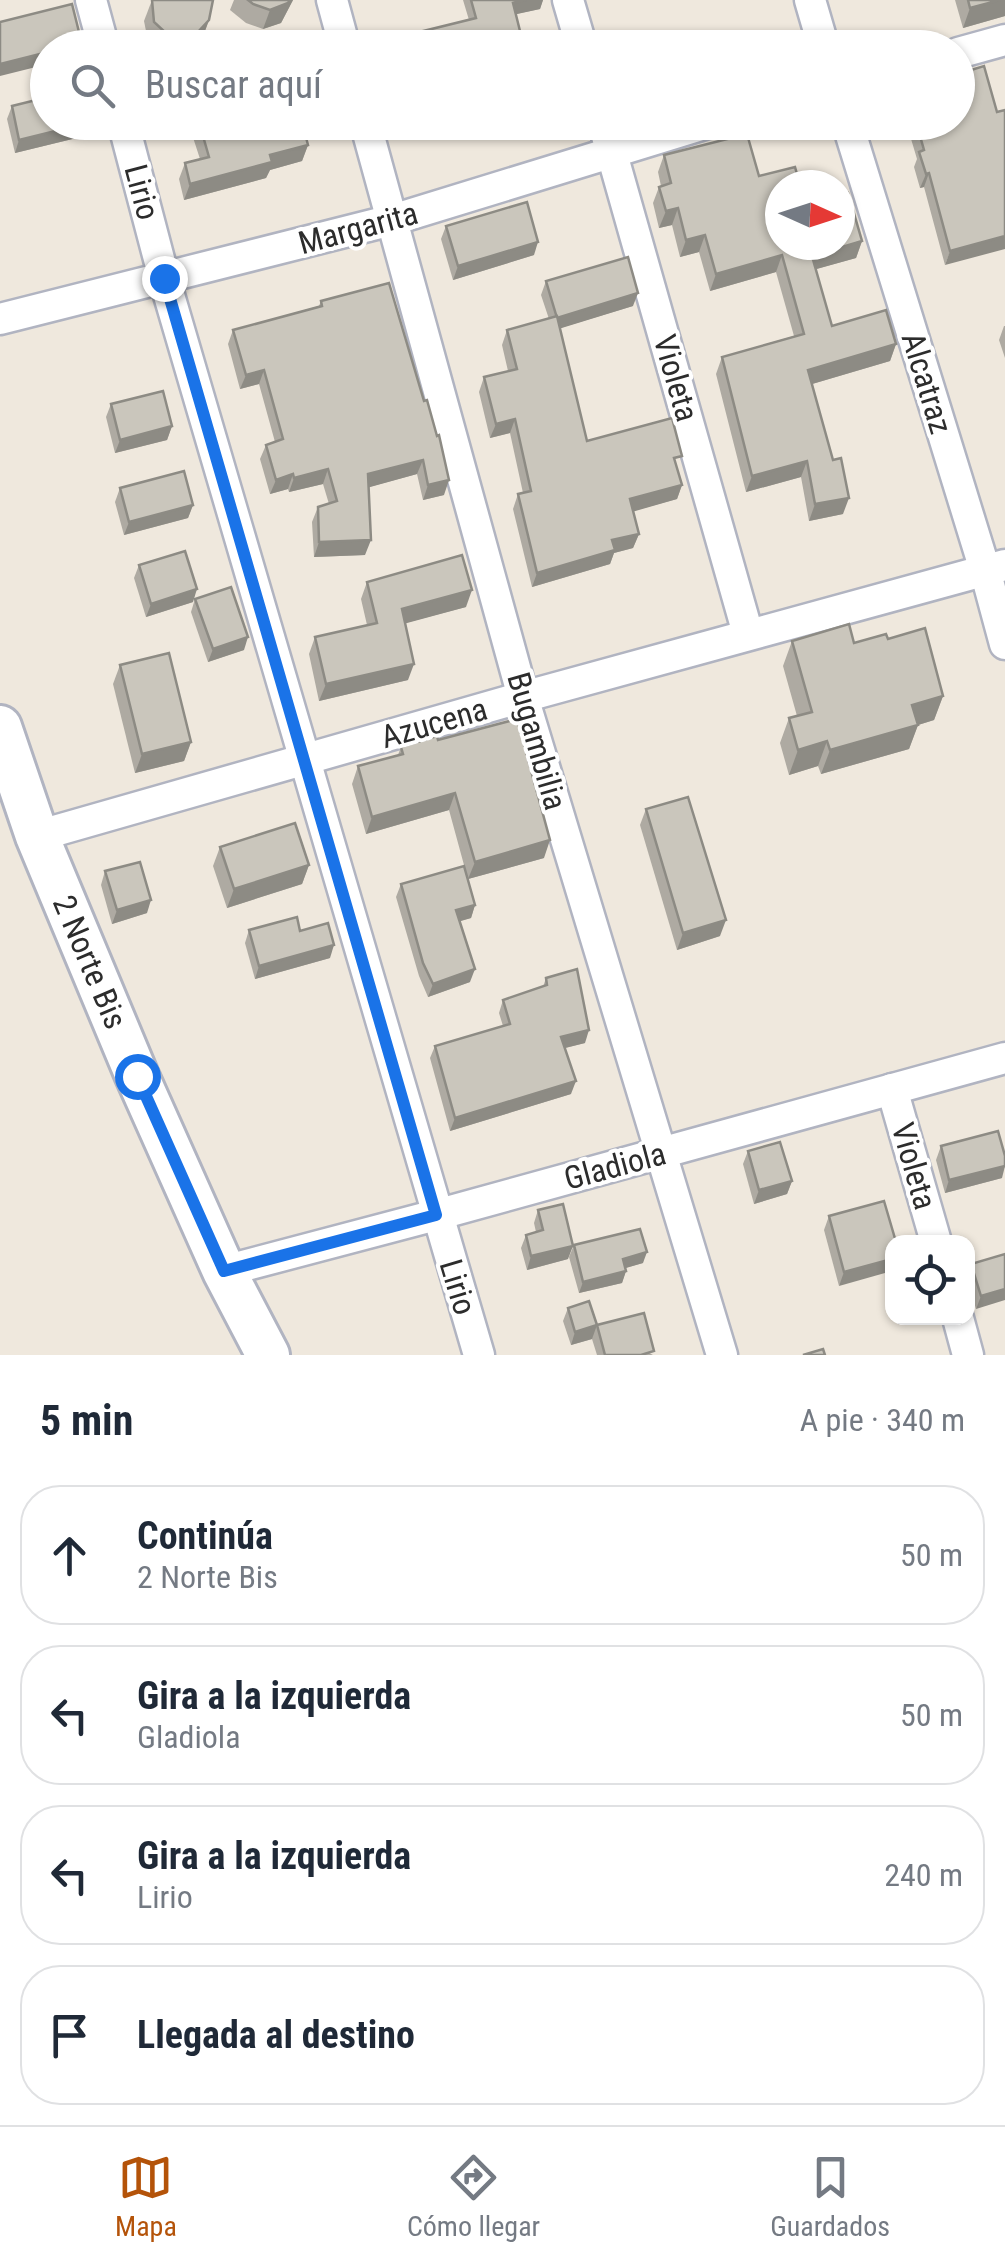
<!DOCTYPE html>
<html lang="es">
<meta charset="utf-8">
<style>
body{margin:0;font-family:"Roboto Condensed",sans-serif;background:#f2f2f3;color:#1f2937}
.controls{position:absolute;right:30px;bottom:30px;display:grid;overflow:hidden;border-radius:20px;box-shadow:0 2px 8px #0004}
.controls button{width:90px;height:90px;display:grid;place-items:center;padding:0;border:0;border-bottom:2px solid #e0e1e3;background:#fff;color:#1f2937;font:50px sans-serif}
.compass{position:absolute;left:765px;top:170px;width:90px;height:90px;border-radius:50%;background:#fff;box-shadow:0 2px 8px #0004;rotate:93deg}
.stop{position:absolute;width:30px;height:30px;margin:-22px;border:8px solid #1a73e8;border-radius:50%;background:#fff}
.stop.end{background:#1a73e8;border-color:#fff;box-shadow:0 2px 10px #0008}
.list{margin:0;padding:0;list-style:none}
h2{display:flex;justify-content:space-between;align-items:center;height:130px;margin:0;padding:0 40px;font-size:42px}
h2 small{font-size:32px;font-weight:400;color:#747a83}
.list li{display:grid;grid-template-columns:65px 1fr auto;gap:30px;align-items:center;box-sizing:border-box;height:140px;margin:0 20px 20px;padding:0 20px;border:2px solid #e0e1e3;border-radius:40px}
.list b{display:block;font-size:38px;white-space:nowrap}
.list p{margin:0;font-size:32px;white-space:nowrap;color:#747a83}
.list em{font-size:32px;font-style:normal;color:#747a83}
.icon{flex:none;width:55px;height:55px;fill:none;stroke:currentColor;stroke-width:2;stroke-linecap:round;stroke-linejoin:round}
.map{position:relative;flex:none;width:1005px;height:1355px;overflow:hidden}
.search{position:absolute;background:#fff;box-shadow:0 2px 8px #0004;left:30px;right:30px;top:30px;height:110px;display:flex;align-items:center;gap:25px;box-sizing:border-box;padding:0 35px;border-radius:55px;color:#747a83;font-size:38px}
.sheet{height:770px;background:#fff}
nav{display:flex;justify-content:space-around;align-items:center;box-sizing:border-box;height:140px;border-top:2px solid #e0e1e3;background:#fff;font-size:28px;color:#747a83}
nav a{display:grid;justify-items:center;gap:5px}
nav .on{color:#b45309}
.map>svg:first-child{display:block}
</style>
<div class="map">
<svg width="1005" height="1355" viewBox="0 0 1005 1355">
<rect width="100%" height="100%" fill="#efe8dd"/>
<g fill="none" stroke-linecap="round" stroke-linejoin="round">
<g stroke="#b1b4c1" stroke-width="35">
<g id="street">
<polyline points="91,0 104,48"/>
<polyline points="332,0 345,48"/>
<polyline points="568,0 582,48"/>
<polyline points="810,0 824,48"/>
<polyline points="958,53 1005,40"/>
<polyline points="123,122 164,278 479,1355"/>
<polyline points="365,122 523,697 722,1355"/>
<polyline points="603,122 748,634"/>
<polyline points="847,122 985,570 1005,644"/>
<polyline points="0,319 392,220 711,122"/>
<polyline points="37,836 523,697 1005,565"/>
<polyline points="892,1089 936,1242"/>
<polyline points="224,1271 436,1215 1005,1058"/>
<polyline points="958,1318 968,1355"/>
</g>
</g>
<g stroke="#b1b4c1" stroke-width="48">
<polyline id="secondary" points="0,727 37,836 137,1076 224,1271 268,1355"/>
</g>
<use href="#street" stroke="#fff" stroke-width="30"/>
<use href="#secondary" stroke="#fff" stroke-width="42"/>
</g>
<g fill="#aeaaa2">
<polygon points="152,0 209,20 202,39 194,48 154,48 148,41 144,21"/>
<polygon points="234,0 293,0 281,23 263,29 246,23 230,10"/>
<polygon points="463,0 543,0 540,9 516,14 524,48 392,48 395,38 469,20"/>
<polygon points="955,0 1005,0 1005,16 963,28"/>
<polygon points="12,106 97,133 15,153 7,119"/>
<polygon points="1005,110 945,265 924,187 920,188 914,167 917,159 906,122 958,122"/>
<polygon points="188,122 302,122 308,145 302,161 270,170 266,178 184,200 179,179 185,163 200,159"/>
<polygon points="664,155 780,245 862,241 856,258 816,269 832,326 896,344 890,361 812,384 843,514 809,521 801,477 746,492 716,374 722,357 794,336 776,272 710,291 699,252 680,257 672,225 659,228 653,203 659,187 661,186 658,172"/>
<polygon points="446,226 534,255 453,280 441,239"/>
<polygon points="546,281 633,306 560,328 587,441 677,468 682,485 677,499 633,511 639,534 633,548 614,553 610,564 532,587 513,509 518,494 523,493 510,433 490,438 479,392 484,377 508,371 502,345 507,330 549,319 541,295"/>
<polygon points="321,301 444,495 423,500 417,474 369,487 365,555 314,557 312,522 318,507 329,504 323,484 289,492 288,489 270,494 260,459 266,445 275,442 259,384 240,389 228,344 233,330 319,306"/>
<polygon points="1004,326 1005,326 1005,358 999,340"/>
<polygon points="111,404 172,426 167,440 115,453 106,417"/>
<polygon points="120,488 193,505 188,518 124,535 115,502"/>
<polygon points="139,565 193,602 146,617 134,578"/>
<polygon points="367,582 466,607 405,623 408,680 319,701 309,654 315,637 367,625 361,599"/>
<polygon points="195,599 244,650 208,662 191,612"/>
<polygon points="888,639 943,696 934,720 918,725 909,749 821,774 818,766 789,775 780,743 789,718 797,716 783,666 792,641 854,643"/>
<polygon points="120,665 191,742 184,761 135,773 113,684"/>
<polygon points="438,740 544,858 468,879 475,905 471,918 459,921 470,982 428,997 419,976 396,897 401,884 467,876 449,810 366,834 352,784 358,766 398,755 401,747"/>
<polygon points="646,809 720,936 677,950 640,825"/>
<polygon points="220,847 309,865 302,884 227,908 213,866"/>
<polygon points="105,871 147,913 112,924 101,885"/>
<polygon points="249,930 300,931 330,958 255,979 245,943"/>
<polygon points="546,978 585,1043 565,1048 571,1094 450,1131 430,1058 435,1046 503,1026 499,1013 503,1000 543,987"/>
<polygon points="941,1146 1002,1178 945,1193 936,1160"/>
<polygon points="748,1151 792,1181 787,1194 754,1204 743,1164"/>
<polygon points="884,1201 839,1286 824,1230 829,1216"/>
<polygon points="538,1210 568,1259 527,1270 521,1248 526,1235 536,1232 534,1223"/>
<polygon points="574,1245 643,1263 625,1268 626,1271 622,1283 579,1293 569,1257"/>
<polygon points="1005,1254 976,1309 968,1281 968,1273 971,1264"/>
<polygon points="568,1308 597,1325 653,1355 597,1355 592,1339 571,1345 563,1321"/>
</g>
<g fill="#8d8b84">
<polygon points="290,0 293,0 281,23 263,29 270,10"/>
<polygon points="526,0 543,0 540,9 508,16 513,3"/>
<polygon points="1000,0 1005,0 1005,16 963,28 970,8"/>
<polygon points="209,20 202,39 194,48 164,48 168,35"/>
<polygon points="48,52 48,64 0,76 0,64"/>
<polygon points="92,122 101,122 97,133 15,153 19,140"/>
<polygon points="416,122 435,122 414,128"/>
<polygon points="308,145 302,161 270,170 266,178 184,200 190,184 270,155"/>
<polygon points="929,173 924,187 920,188 926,174"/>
<polygon points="678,208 672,225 659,228 666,211"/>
<polygon points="705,235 699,252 680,257 686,240"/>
<polygon points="1005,236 1005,249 945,265 950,251"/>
<polygon points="862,241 856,258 806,272 812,256"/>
<polygon points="538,242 534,255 453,280 458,266"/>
<polygon points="782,255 776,272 710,291 716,274"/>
<polygon points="638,293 633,306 552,331 557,318"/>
<polygon points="896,344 890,361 802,387 808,370"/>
<polygon points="264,370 259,384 240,389 246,375"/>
<polygon points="515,419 510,433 490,438 496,424"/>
<polygon points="172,426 167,440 115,453 120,440"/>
<polygon points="423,460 417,474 363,489 368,474"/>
<polygon points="807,461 801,477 746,492 752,476"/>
<polygon points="328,469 323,484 289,492 294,478"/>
<polygon points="293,474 288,489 270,494 276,480"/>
<polygon points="449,480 444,495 423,500 428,485"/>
<polygon points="682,485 677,499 625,514 630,499"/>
<polygon points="849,498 843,514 809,521 815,504"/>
<polygon points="193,505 188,518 124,535 129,522"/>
<polygon points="639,534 633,548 614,553 610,564 532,587 537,573 612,540"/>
<polygon points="371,540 365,555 314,557 319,542"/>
<polygon points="197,589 193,602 146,617 151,604"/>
<polygon points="472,590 466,607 396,626 402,609"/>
<polygon points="248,637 244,650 208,662 213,649"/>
<polygon points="414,664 408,680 319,701 326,684"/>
<polygon points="943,696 934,720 918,725 909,749 821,774 830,750 912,705"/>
<polygon points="827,741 818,766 789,775 798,750"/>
<polygon points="191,742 184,761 135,773 142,754"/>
<polygon points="455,793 449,810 366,834 372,817"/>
<polygon points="550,840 544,858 468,879 475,862"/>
<polygon points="309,865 302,884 227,908 234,889"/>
<polygon points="151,900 147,913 112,924 117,910"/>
<polygon points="475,905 471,918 451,924 456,910"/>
<polygon points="726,920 720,936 677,950 683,933"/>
<polygon points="334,945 330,958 255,979 259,966"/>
<polygon points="475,969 470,982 428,997 433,984"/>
<polygon points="589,1030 585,1043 557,1050 561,1037"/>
<polygon points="576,1081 571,1094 450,1131 455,1118"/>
<polygon points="1005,1166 1002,1178 945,1193 949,1180"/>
<polygon points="792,1181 787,1194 754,1204 759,1190"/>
<polygon points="573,1246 568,1259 527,1270 531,1256"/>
<polygon points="647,1252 643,1263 619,1270 623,1259"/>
<polygon points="892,1259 892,1271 839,1286 844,1272"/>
<polygon points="626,1271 622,1283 579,1293 583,1282"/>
<polygon points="1005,1289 1005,1300 976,1309 981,1296"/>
<polygon points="597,1325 592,1339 571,1345 575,1332"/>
</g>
<g fill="#cac6bc" stroke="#8d8b84" stroke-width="2.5">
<polygon points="152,0 213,0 209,20 196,34 187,37 168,35 154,22"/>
<polygon points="248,0 290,0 288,3 270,10 253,4"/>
<polygon points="471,0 526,0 513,3 524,47 397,48 395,38 476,18"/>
<polygon points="968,0 1000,0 970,8"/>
<polygon points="72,4 82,44 66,48 48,48 48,52 0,64 0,22"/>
<polygon points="984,66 997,112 1005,110 1005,236 950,251 929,173 926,174 919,152 924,150 916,122 958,122 958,74"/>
<polygon points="48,97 48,122 92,122 19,140 12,106"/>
<polygon points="199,122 302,122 308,145 270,155 272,162 190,184 185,163 209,157"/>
<polygon points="747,134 759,176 795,167 800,185 780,185 780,245 840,245 840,196 848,193 862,241 812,256 832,326 886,310 896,344 808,370 833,460 841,458 849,498 815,504 807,461 752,476 722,357 804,334 782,255 716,274 705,235 686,240 678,208 666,211 659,187 671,183 664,155"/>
<polygon points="527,202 538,242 458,266 446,226"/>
<polygon points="628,257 638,293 557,318 546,281"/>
<polygon points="389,283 424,401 427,400 437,436 439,435 449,480 428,485 423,460 368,474 371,540 319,542 318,507 337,501 328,469 294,478 293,474 276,480 266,445 283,439 264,370 246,375 233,330 322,306 321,301"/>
<polygon points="557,316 587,441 672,418 682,456 674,458 682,485 630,499 639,534 612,540 615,550 537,573 518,494 531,491 515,419 496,424 484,377 517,369 507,330"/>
<polygon points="163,391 172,426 120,440 111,404"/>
<polygon points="184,471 193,505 129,522 120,488"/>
<polygon points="185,551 197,589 151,604 139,565"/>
<polygon points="462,555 472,590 402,609 414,664 326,684 315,637 377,623 367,582"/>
<polygon points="231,587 248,637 213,649 195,599"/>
<polygon points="849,624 854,643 886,634 888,639 925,628 943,696 912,705 918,725 830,750 827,741 798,750 789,718 812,712 792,641"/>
<polygon points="169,653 191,742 142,754 120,665"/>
<polygon points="517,719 550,840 475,862 455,793 372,817 358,766 403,754 401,747 437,736 438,740"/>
<polygon points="688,797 726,920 683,933 646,809"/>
<polygon points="295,823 309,865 234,889 220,847"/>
<polygon points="140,862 151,900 117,910 105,871"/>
<polygon points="464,866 475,905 456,910 475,969 433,984 423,963 401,884"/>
<polygon points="297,917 300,931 328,923 334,945 259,966 249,930"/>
<polygon points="577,969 589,1030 561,1037 576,1081 455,1118 435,1046 510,1024 503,1000 547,985 546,978"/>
<polygon points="998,1131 1005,1156 1005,1166 949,1180 941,1146"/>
<polygon points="780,1142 792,1181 759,1190 748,1151"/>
<polygon points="884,1201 896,1242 892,1242 892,1259 844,1272 829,1216"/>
<polygon points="563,1204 573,1246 531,1256 526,1235 543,1230 538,1210"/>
<polygon points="640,1229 647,1252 623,1259 626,1271 583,1282 574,1245"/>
<polygon points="1005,1254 1005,1289 981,1296 971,1264"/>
<polygon points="589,1301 597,1325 575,1332 568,1308"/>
<polygon points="644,1313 654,1351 641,1355 605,1355 597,1325"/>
<polygon points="823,1349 825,1355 803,1355"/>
</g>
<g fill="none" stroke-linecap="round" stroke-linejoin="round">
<polyline stroke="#1a73e8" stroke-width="12" points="137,1076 224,1271 436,1215 164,278"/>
</g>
<g text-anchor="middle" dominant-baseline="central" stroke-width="8" stroke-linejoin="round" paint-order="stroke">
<g font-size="32" fill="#2c2c2c" stroke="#fff">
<text transform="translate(142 192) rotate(75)">Lirio</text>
<text transform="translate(358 228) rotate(-15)">Margarita</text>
<text transform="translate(676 378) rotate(74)">Violeta</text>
<text transform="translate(927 383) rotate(73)">Alcatraz</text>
<text transform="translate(434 723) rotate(-16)">Azucena</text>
<text transform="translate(537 741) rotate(74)">Bugambilia</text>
<text transform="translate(90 962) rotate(67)">2 Norte Bis</text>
<text transform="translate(615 1166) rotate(-15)">Gladiola</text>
<text transform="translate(914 1166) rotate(74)">Violeta</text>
<text transform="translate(458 1287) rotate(73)">Lirio</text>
</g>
</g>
</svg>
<div class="controls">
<button><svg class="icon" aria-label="locate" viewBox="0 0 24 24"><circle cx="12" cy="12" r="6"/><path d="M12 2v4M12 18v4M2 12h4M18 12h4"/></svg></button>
</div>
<svg class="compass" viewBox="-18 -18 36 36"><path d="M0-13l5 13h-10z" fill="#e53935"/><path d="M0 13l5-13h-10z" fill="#747a83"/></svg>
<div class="stop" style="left:137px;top:1076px"></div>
<div class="stop end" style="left:164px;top:278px"></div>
<div class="search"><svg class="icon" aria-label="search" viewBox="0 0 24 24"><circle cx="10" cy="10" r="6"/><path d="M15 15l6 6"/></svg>Buscar aquí</div>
</div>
<section class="sheet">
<h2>5 min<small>A pie · 340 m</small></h2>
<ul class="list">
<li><svg class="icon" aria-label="ahead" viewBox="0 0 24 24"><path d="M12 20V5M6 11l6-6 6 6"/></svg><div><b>Continúa</b><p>2 Norte Bis</p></div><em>50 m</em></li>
<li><svg class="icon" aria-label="left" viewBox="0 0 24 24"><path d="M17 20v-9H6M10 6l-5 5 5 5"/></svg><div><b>Gira a la izquierda</b><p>Gladiola</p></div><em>50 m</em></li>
<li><svg class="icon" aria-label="left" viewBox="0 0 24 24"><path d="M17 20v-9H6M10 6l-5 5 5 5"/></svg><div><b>Gira a la izquierda</b><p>Lirio</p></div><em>240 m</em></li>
<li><svg class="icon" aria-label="arrive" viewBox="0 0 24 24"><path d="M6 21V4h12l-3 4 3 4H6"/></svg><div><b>Llegada al destino</b></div></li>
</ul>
</section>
<nav>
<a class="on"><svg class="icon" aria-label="map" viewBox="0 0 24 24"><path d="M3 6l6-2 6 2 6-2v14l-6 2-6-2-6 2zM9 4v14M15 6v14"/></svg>Mapa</a>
<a><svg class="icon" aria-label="directions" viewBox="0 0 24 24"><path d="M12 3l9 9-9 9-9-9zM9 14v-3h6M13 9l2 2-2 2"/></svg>Cómo llegar</a>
<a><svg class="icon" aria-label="saved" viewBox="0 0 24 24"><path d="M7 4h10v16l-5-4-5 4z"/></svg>Guardados</a>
</nav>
